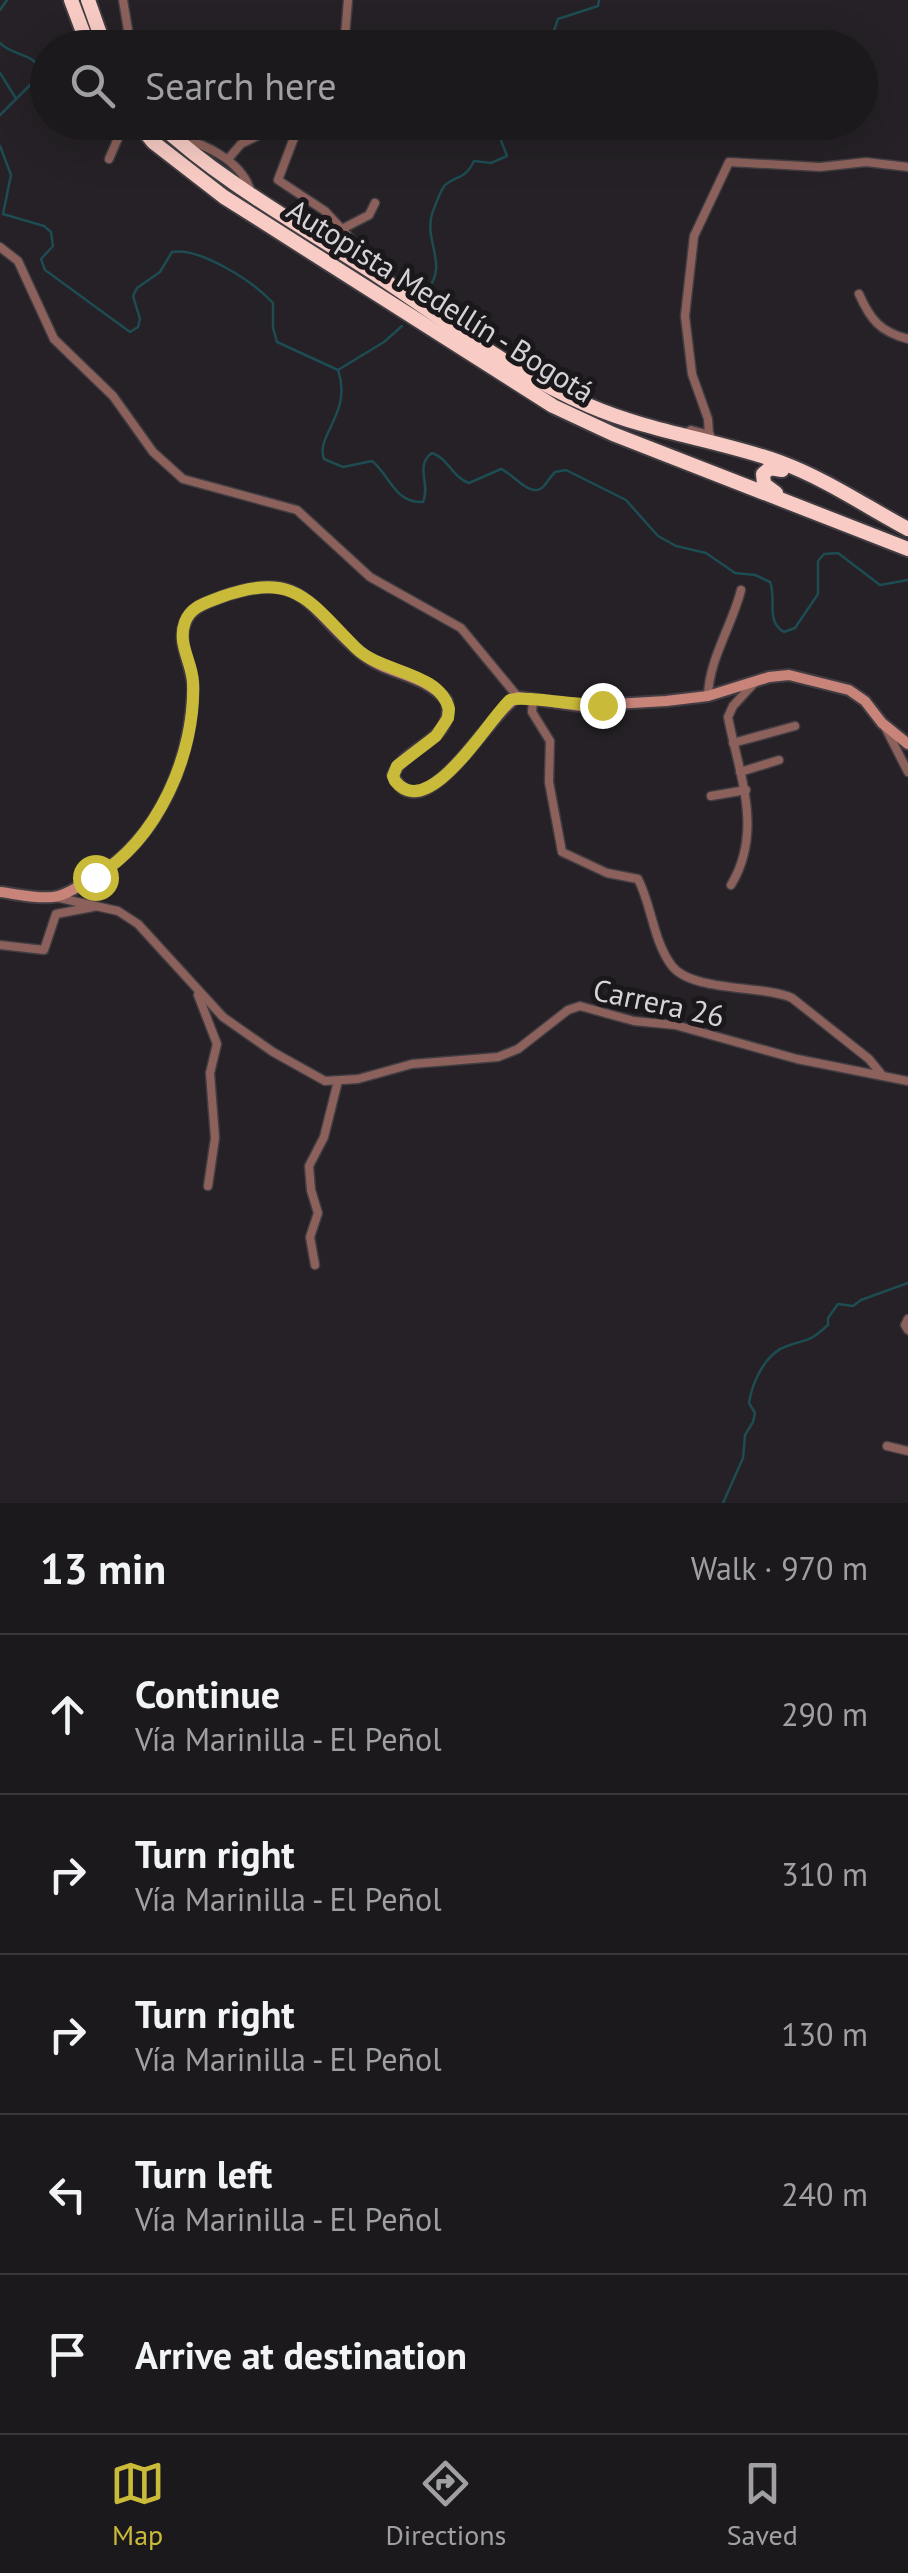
<!DOCTYPE html>
<meta charset="utf-8">
<style>
body{margin:0;font-family:"PT Sans",sans-serif;background:#252225;color:#f1f3f6}
.stop{position:absolute;width:30px;height:30px;margin:-22px;border:8px solid #caba39;border-radius:50%;background:#fff}
.stop.end{background:#caba39;border-color:#fff;box-shadow:0 2px 10px #0008}
.list{margin:0;padding:0;list-style:none}
h2{display:flex;justify-content:space-between;align-items:center;height:130px;margin:0;padding:0 40px;font-size:42px}
h2 small{font-size:32px;font-weight:400;color:#a0a0a3}
.list li{display:grid;grid-template-columns:65px 1fr auto;gap:30px;align-items:center;box-sizing:border-box;height:160px;padding:0 40px;border-top:2px solid #3a383b}
.list b{display:block;font-size:38px;white-space:nowrap}
.list p{margin:0;font-size:32px;white-space:nowrap;color:#a0a0a3}
.list em{font-size:32px;font-style:normal;color:#a0a0a3}
.icon{flex:none;width:55px;height:55px;fill:none;stroke:currentColor;stroke-width:2;stroke-linecap:round;stroke-linejoin:round}
.map{position:relative;flex:none;width:908px;height:1503px;overflow:hidden}
.search{position:absolute;background:#1c191c;box-shadow:0 10px 40px #0002;left:30px;right:30px;top:30px;height:110px;display:flex;align-items:center;gap:25px;box-sizing:border-box;padding:0 35px;border-radius:55px;color:#a0a0a3;font-size:38px}
.sheet{height:930px;background:#1c191c}
nav{display:flex;justify-content:space-around;align-items:center;box-sizing:border-box;height:140px;border-top:2px solid #3a383b;background:#1c191c;font-size:28px;color:#a0a0a3}
nav a{display:grid;justify-items:center;gap:5px}
nav .on{color:#caba39}
.map>svg:first-child{display:block}
</style>
<div class="map">
<svg width="908" height="1503" viewBox="0 0 908 1503">
<rect width="100%" height="100%" fill="#252126"/>
<g fill="none" stroke-linecap="round" stroke-linejoin="round">
<g stroke="#1d4c52" stroke-width="2.5">
<polyline points="0,10 7,0"/>
<path d="M0,43C11,55 31,53 39,67L32,83L0,115"/>
<polyline points="548,48 558,19 598,6 599,0"/>
<polyline points="0,73 15,97"/>
<path d="M0,146L11,175L3,214L44,226L51,232L53,246L41,259L45,270L130,332L138,327L140,319L133,296L137,288L160,272L172,252C200,247 254,282 273,303V328L277,342L338,370C353,413 315,435 324,459L343,467L372,461C390,475 394,503 423,502C431,484 414,466 432,453C448,458 452,477 469,483L501,469C514,474 531,500 544,486C548,481 551,476 555,472L566,470L626,500L658,536L676,546L706,553L735,573L755,575L770,582C777,599 765,621 784,632L795,628L818,594V561L824,554L838,553L880,585L908,580"/>
<path d="M428,289C448,264 424,241 432,214C435,206 440,191 445,185C457,175 465,180 474,161L491,163L507,156L494,122"/>
<polyline points="338,370 384,342 402,326"/>
<path d="M723,1503L743,1458L745,1435L753,1422L755,1413L749,1403C752,1383 765,1353 787,1346C809,1338 808,1343 828,1325V1318L838,1304L853,1306L861,1300L908,1283"/>
</g>
<g stroke="#413d42" stroke-width="11">
<g id="street">
<polyline points="123,0 131,48"/>
<polyline points="344,48 348,0"/>
<polyline points="300,122 278,180 325,211 387,278"/>
<path d="M179,138C207,144 244,163 251,193"/>
<polyline points="109,159 125,122"/>
<polyline points="228,159 241,144 257,136"/>
<polyline points="342,229 369,215 375,203"/>
<polyline points="0,247 18,261 54,339 113,396 153,452 183,479 297,510 370,577 461,628 518,697"/>
<path d="M859,294C870,319 880,332 908,339"/>
<polyline points="683,435 691,430 710,435"/>
<polyline points="709,435 708,419 692,374 685,316 694,236 729,162 820,167 866,162 908,167"/>
<path d="M708,696C709,659 732,626 741,590"/>
<path d="M533,700L532,712L550,741L549,782L562,852L607,873L638,879C652,906 653,941 672,966C692,992 764,985 792,998L869,1059L882,1075"/>
<polyline points="885,727 908,772"/>
<polyline points="733,743 795,726"/>
<polyline points="740,772 779,760"/>
<polyline points="711,796 746,790"/>
<path d="M731,885C764,830 739,775 728,717L733,706L756,681"/>
<polyline points="55,897 118,911 138,924 223,1017 273,1052 325,1081 358,1079 412,1064 498,1057 518,1049 568,1010 580,1006 634,1021 675,1025 797,1059 908,1081"/>
<polyline points="0,945 44,950 56,914 93,907"/>
<polyline points="198,995 217,1044 210,1073 215,1138 208,1186"/>
<polyline points="315,1265 310,1237 318,1213 311,1190 309,1166 324,1137 338,1081"/>
<polyline points="908,1319 905,1325 908,1330"/>
<polyline points="887,1446 908,1451"/>
</g>
</g>
<g stroke="#413d42" stroke-width="14">
<path id="secondary" d="M0,892C17,894 36,899 53,897C65,896 77,887 88,881C156,843 190,767 193,690C194,667 176,645 185,623C191,607 206,603 221,597C306,567 306,609 362,654C388,675 425,674 447,701C455,742 405,745 393,775C422,838 493,707 518,697L580,706L666,701L708,696L769,677L789,675L849,690L865,701L882,723L908,744"/>
</g>
<g stroke="#413d42" stroke-width="18">
<g id="highway">
<polyline points="71,0 89,48"/>
<polyline points="88,0 105,48"/>
<polyline points="137,122 153,142 224,197 553,406 613,434 908,549"/>
<path d="M157,122C220,181 297,223 369,270C441,317 510,372 590,406C650,432 718,440 780,462C826,479 865,506 908,529"/>
<polyline points="776,493 764,484 763,474 770,468 782,470"/>
</g>
</g>
<use href="#street" stroke="#8c615b" stroke-width="8"/>
<use href="#secondary" stroke="#c9847a" stroke-width="10"/>
<use href="#highway" stroke="#f8ccc5" stroke-width="14"/>
</g>
<g fill="none" stroke-linecap="round" stroke-linejoin="round">
<path stroke="#caba39" stroke-width="12" d="M95,877C158,840 196,753 193,682C192,661 177,644 185,622C191,606 206,603 221,597C295,571 308,600 356,648C381,673 439,671 449,709L448,718L436,736L397,766L393,776L395,781C429,823 488,720 510,700C523,695 580,706 602,705"/>
</g>
<g text-anchor="middle" dominant-baseline="central" stroke-width="10" stroke-linejoin="round" paint-order="stroke">
<g font-size="30" fill="#d5d3d5" stroke="#1b181c">
<text transform="translate(441 300) rotate(32)">Autopista Medellín - Bogotá</text>
<text transform="translate(659 1002) rotate(12)">Carrera 26</text>
</g>
</g>
</svg>
<div class="stop" style="left:95px;top:877px"></div>
<div class="stop end" style="left:602px;top:705px"></div>
<div class="search"><svg class="icon" aria-label="search" viewBox="0 0 24 24"><circle cx="10" cy="10" r="6"/><path d="M15 15l6 6"/></svg>Search here</div>
</div>
<section class="sheet">
<h2>13 min<small>Walk · 970 m</small></h2>
<ul class="list">
<li><svg class="icon" aria-label="ahead" viewBox="0 0 24 24"><path d="M12 20V5M6 11l6-6 6 6"/></svg><div><b>Continue</b><p>Vía Marinilla - El Peñol</p></div><em>290 m</em></li>
<li><svg class="icon" aria-label="right" viewBox="0 0 24 24"><path d="M7 20v-9h11M14 6l5 5-5 5"/></svg><div><b>Turn right</b><p>Vía Marinilla - El Peñol</p></div><em>310 m</em></li>
<li><svg class="icon" aria-label="right" viewBox="0 0 24 24"><path d="M7 20v-9h11M14 6l5 5-5 5"/></svg><div><b>Turn right</b><p>Vía Marinilla - El Peñol</p></div><em>130 m</em></li>
<li><svg class="icon" aria-label="left" viewBox="0 0 24 24"><path d="M17 20v-9H6M10 6l-5 5 5 5"/></svg><div><b>Turn left</b><p>Vía Marinilla - El Peñol</p></div><em>240 m</em></li>
<li><svg class="icon" aria-label="arrive" viewBox="0 0 24 24"><path d="M6 21V4h12l-3 4 3 4H6"/></svg><div><b>Arrive at destination</b></div></li>
</ul>
</section>
<nav>
<a class="on"><svg class="icon" aria-label="map" viewBox="0 0 24 24"><path d="M3 6l6-2 6 2 6-2v14l-6 2-6-2-6 2zM9 4v14M15 6v14"/></svg>Map</a>
<a><svg class="icon" aria-label="directions" viewBox="0 0 24 24"><path d="M12 3l9 9-9 9-9-9zM9 14v-3h6M13 9l2 2-2 2"/></svg>Directions</a>
<a><svg class="icon" aria-label="saved" viewBox="0 0 24 24"><path d="M7 4h10v16l-5-4-5 4z"/></svg>Saved</a>
</nav>
